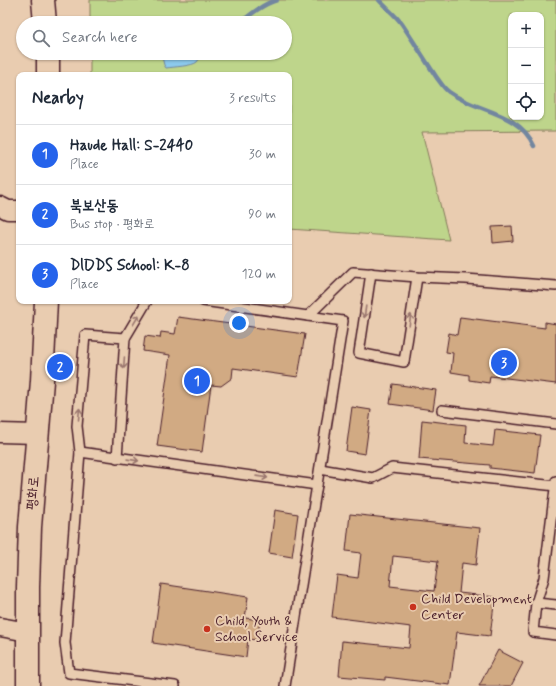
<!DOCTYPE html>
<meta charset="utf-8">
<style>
body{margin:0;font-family:Mynerve,"Poor Story",sans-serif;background:#f6f6f7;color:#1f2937}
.controls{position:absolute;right:12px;top:12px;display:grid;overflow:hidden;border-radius:8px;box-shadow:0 1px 3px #0004}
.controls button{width:36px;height:36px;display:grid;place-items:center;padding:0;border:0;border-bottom:1px solid #e0e1e3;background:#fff;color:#1f2937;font:20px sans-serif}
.you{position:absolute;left:239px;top:323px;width:14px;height:14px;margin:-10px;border:3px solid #fff;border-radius:50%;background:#1a73e8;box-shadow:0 0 0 6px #1a73e833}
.badge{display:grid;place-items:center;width:26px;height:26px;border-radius:50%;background:#2563eb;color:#fff;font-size:13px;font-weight:700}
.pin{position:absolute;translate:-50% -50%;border:2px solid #fff;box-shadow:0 1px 4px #0006}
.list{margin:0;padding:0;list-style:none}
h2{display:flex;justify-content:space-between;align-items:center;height:52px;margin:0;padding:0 16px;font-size:17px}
h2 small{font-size:13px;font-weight:400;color:#747a83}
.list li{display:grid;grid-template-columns:26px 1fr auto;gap:12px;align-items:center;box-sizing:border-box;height:60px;padding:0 16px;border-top:1px solid #e0e1e3}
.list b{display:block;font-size:15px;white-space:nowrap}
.list p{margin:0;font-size:13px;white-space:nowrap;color:#747a83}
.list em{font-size:13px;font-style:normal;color:#747a83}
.icon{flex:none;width:22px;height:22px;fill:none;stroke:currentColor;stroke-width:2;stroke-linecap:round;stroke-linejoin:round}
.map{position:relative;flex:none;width:556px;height:686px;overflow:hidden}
.search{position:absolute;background:#fff;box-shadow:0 1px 3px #0004;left:16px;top:16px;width:276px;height:44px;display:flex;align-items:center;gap:10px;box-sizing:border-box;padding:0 14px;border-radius:22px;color:#747a83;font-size:15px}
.panel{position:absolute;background:#fff;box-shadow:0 1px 3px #0004;left:16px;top:72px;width:276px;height:232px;border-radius:8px}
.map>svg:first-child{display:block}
</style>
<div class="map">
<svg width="556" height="686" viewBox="0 0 556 686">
<rect width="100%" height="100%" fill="#e9ccb0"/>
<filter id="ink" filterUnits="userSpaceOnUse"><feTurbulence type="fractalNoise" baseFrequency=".025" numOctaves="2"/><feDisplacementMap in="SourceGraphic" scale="8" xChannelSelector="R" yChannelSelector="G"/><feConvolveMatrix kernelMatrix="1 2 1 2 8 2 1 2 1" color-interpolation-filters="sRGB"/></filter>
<g filter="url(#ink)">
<path fill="#bed58b" stroke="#847a5b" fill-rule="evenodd" d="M90,0H556V131L422,132L449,240L289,229V75H90V53H285V23H90ZM511,15H541V117H511Z"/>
<path fill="#8ccaed" stroke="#72869f" d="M161,53H197L200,56C199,58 199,60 197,62C193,66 173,67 166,68L164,65Z"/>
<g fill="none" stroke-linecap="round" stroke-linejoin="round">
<g stroke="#72869f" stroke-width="4.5">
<path d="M379,0C386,8 396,15 402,24C414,42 425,60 437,78C441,83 444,89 449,92C476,112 519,111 534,146"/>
<path d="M240,23C251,14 263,4 277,0"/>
</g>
</g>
<g fill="#d1aa83" stroke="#4a1f2b" fill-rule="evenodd">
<polygon points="512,226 513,241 493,243 492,227"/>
<polygon points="178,317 305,334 298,377 233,368 232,378 221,386 211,385 202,452 157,446 170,355 143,351 145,336 160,338 161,332 175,334"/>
<polygon points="460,317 545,328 545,322 556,324 556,384 490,376 489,383 469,380 469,375 451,372 453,353 446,352 449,333 457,335"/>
<polygon points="393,384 436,390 433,410 390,404"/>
<polygon points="352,407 371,410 365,454 346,451"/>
<polygon points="422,420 466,425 465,443 493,446 495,430 540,435 535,473 490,468 490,465 419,459"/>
<polygon points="275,510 298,514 292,557 269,553"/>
<path d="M350,514L480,528L476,565L462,563L459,593L495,597L490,636L457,632L450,685L385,677V680L339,676L342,641L409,648L411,627L332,617L337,575L358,578L361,553L346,551ZM393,556L438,561L434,591L390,586Z"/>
<polygon points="161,584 248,597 245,618 260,620 257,640 248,639 246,657 153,643"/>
<polygon points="498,650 523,663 511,686 479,686"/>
</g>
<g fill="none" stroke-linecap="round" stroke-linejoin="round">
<g stroke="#4a1f2b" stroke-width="12">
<g id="lane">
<polyline points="371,273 359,353 404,362 417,277"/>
<polyline points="203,301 343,321 285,686"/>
<polyline points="308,316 353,272 417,277 466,279 556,286"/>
<polyline points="125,338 147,301"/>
<polyline points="442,410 556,424"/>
<polyline points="80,452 317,485"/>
<polyline points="117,458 125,338 85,335 77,426 80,452 65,643 69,673 175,686"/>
<polyline points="320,469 373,478 392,468 556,486"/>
<polyline points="536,603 544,578 556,481"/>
<polyline points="556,605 536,603 533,632 556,635"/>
</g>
</g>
<g stroke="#4a1f2b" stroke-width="21">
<g id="street">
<polyline points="0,206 8,210 19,210"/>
<polyline points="0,433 37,434"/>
<polyline points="0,627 28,632"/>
</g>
</g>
<g stroke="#4a1f2b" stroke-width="25">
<g id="secondary">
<polyline points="43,0 45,23"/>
<polyline points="48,53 48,75"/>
<polyline points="28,686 28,587 30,527 42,381 46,301"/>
</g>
</g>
<use href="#lane" stroke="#e9ccb0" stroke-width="9"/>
<use href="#street" stroke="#e9ccb0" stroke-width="18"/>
<use href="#secondary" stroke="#e9ccb0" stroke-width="22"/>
</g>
<defs><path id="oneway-shaft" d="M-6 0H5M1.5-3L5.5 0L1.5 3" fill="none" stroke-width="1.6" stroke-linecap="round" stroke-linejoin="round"/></defs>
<g stroke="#9a766e">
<use href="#oneway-shaft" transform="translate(365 312) rotate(98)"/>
<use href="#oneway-shaft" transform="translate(136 320) rotate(-59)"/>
<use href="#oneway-shaft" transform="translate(410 320) rotate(-82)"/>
<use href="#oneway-shaft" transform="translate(124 363) rotate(94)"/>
<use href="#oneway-shaft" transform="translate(79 414) rotate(-85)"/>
<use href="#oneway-shaft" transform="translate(133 460) rotate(8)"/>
<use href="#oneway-shaft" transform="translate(262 477) rotate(8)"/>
</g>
</g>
<g fill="#c8321e" stroke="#e9ccb0" stroke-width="1.5">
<circle cx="413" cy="607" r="4"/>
<circle cx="207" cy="629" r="4"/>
</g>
<g text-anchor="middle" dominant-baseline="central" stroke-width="4" stroke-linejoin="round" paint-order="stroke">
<g font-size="14" fill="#4a1f2b" stroke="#e9ccb0">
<text transform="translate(33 493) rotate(-86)">평화로</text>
</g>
<g font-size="14" fill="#4a1f2b" stroke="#e9ccb0" text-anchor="start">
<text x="421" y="599">Child Development<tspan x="421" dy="16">Center</tspan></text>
<text x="215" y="621">Child, Youth &amp;<tspan x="215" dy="16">School Service</tspan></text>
</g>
</g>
</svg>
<div class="controls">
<button>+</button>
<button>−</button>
<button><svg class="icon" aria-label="locate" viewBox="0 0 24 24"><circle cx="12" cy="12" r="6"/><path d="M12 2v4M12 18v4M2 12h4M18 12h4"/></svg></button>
</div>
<div class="you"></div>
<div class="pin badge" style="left:197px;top:381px">1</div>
<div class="pin badge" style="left:60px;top:367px">2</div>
<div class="pin badge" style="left:504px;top:363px">3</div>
<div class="search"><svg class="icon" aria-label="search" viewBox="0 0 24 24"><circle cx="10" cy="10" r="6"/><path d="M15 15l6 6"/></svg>Search here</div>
<section class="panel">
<h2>Nearby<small>3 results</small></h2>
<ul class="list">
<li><span class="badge">1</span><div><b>Haude Hall: S-2440</b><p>Place</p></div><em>30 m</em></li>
<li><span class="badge">2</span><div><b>북보산동</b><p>Bus stop · 평화로</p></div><em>90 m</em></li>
<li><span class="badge">3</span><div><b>DlDDS School: K-8</b><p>Place</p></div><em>120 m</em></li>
</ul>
</section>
</div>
